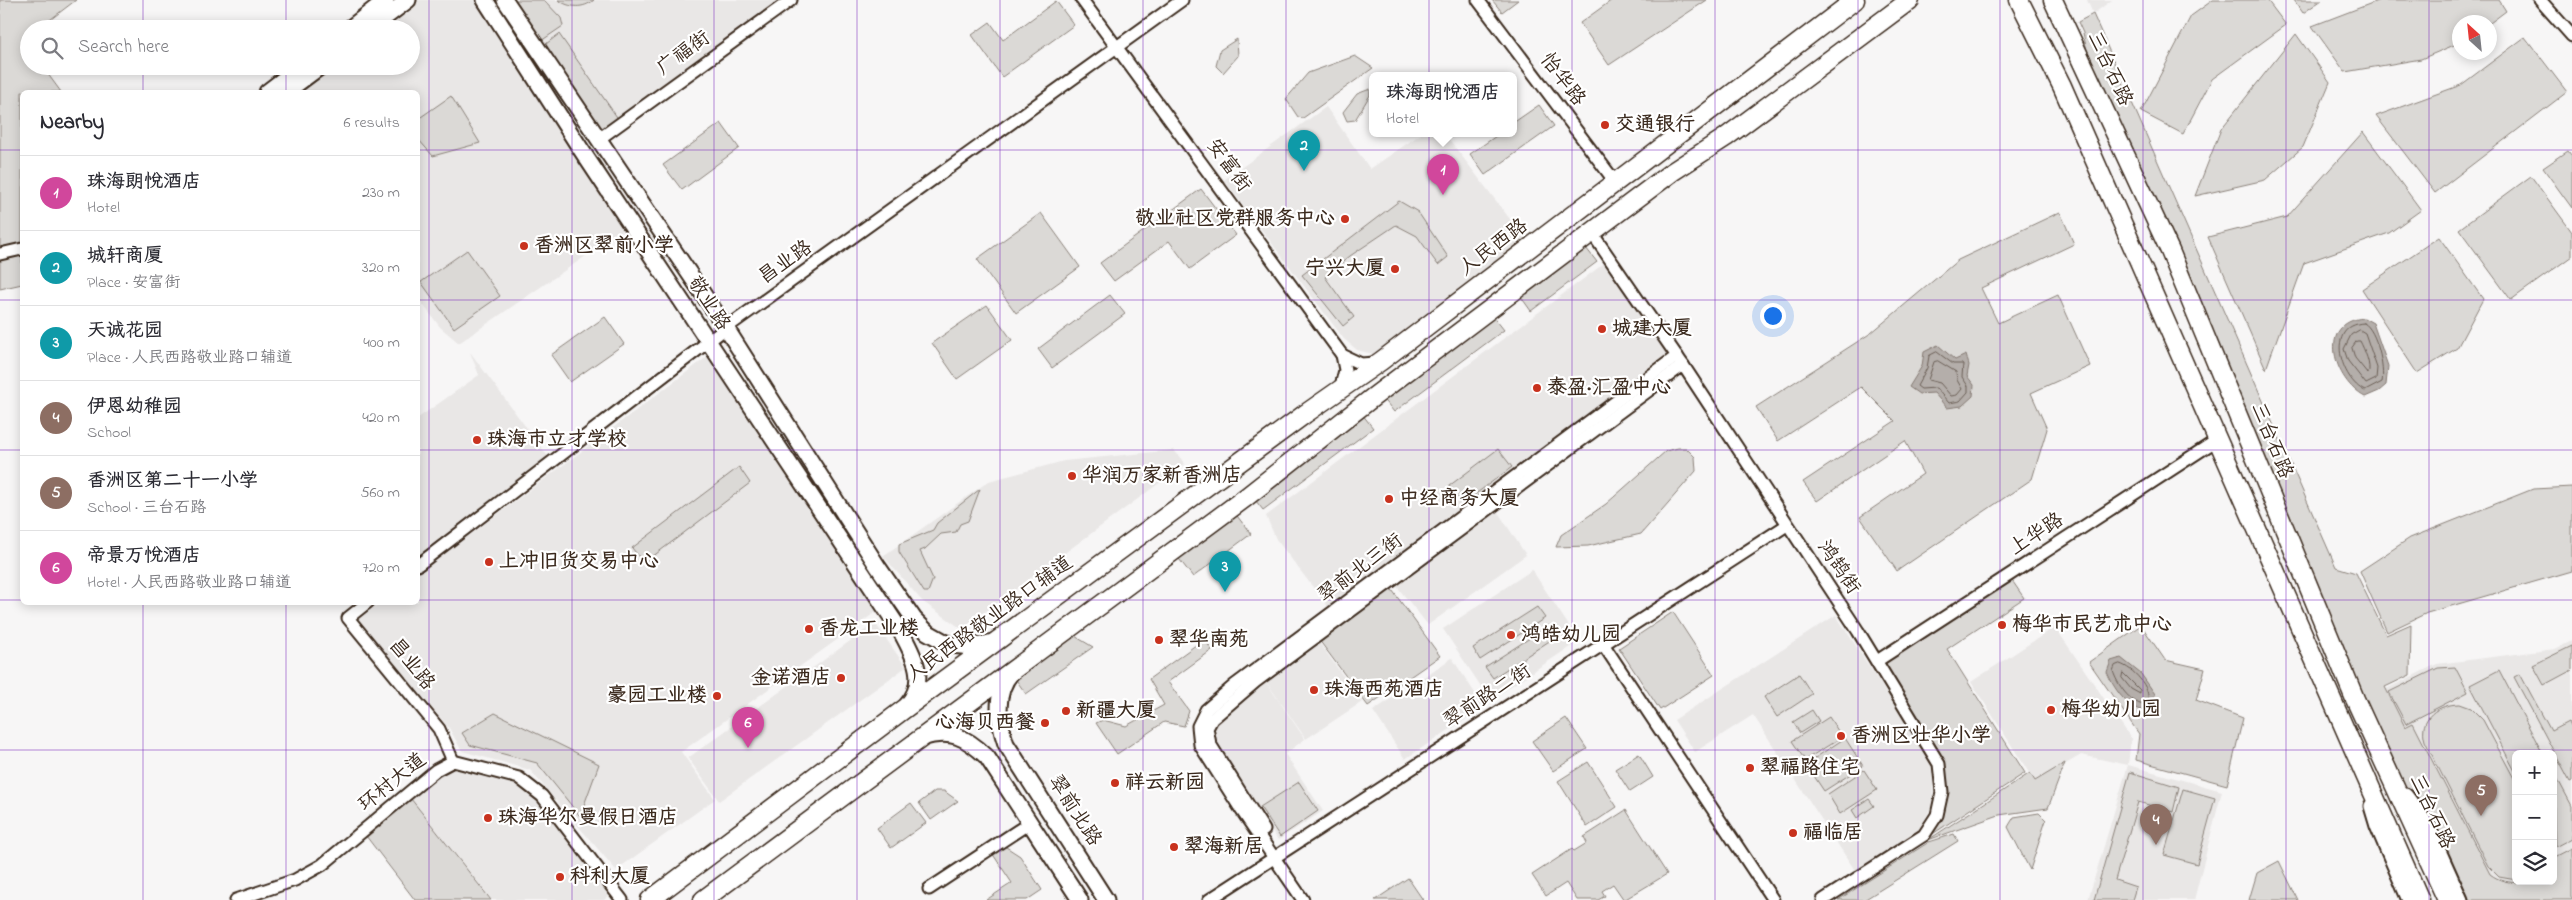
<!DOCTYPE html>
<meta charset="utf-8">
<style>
body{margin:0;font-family:"Indie Flower","LXGW WenKai TC",sans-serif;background:#f2f2f3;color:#2b2b33}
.controls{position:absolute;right:15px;bottom:15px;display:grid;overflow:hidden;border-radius:8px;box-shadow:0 2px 12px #0003}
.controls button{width:45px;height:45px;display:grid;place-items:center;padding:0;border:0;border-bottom:1px solid #e1e1e2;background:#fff;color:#2b2b33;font:25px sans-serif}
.compass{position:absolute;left:2452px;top:15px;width:45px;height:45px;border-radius:50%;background:#fff;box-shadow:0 2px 12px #0003;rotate:333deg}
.you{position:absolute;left:1772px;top:315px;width:18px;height:18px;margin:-12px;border:4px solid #fff;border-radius:50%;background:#1a73e8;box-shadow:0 0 0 8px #1a73e833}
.badge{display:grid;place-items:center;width:32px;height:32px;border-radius:50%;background:#c8321e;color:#fff;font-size:16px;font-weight:700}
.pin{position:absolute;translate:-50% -41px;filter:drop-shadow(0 1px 2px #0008)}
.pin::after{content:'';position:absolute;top:26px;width:18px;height:15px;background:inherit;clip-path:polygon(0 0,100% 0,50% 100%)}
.popup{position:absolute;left:1369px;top:72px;width:148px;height:65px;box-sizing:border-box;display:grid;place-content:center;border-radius:8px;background:#fff;filter:drop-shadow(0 1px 4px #0005);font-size:16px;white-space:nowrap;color:#7c7c81}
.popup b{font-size:19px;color:#2b2b33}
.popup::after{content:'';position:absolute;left:50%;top:100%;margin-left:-10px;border:10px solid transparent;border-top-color:#fff}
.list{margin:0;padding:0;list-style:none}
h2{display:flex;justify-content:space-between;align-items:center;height:65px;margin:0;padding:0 20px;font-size:21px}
h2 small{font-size:16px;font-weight:400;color:#7c7c81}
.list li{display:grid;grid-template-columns:32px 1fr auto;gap:15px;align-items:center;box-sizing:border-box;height:75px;padding:0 20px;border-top:1px solid #e1e1e2}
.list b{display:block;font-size:19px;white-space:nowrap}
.list p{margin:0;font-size:16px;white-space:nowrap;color:#7c7c81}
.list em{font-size:16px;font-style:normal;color:#7c7c81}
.icon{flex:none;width:28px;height:28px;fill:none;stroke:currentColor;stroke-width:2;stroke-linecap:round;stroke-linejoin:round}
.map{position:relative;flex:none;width:2572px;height:900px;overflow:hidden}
.search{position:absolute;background:#fff;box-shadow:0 2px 12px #0003;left:20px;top:20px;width:400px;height:55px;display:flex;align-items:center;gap:12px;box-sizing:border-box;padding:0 18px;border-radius:28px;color:#7c7c81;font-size:19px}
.panel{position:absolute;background:#fff;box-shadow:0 2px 12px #0003;left:20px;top:90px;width:400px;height:515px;border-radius:8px}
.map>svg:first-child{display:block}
</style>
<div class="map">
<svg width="2572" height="900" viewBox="0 0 2572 900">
<rect width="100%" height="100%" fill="#f7f6f6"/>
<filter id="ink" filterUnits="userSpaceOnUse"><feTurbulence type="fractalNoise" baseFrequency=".02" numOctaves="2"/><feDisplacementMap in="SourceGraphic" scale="10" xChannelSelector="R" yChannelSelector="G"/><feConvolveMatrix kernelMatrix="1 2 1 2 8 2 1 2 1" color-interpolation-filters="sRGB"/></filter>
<g filter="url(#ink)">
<g fill="#e9e7e6" fill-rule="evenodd">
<polygon points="409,0 484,0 631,225 459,343 440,327 418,298 418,92 286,92 321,66 411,66 411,29 371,29"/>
<polygon points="506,0 790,0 599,139"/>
<polygon points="2087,0 2112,0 2093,14"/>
<polygon points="1326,107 1370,169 1421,134 1445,134 1529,244 1377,355 1357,350 1344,339 1224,180"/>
<polygon points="1606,262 1671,355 1329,608 1276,539 1266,516"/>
<polygon points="470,352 552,462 418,565 418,418 479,375"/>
<polygon points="707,357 880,609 681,752 715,799 616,870 530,770 462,751 449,728 357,620 380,603 418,602 418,574"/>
<polygon points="1174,450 1185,464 962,629 922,601 883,556 989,481 1064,461"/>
<polygon points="1496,509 1526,555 1428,625 1394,583"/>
<polygon points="1532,570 1579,641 1490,700 1443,629"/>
<polygon points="1836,615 1933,765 1933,804 1918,832 1856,872 1753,715 1695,752 1674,720"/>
<polygon points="875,623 906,667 719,801 688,758"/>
<polygon points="2055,627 2131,738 2128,765 2222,791 2194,900 2088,900 2128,765 2081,755 2035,782 1971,682"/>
<polygon points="1318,641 1362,702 1306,739 1265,680"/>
<path d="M2572,641V878L2499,900L2382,691L2437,664L2555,649ZM2516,754H2553V881H2516Z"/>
<polygon points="1452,658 1484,707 1405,759 1373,711"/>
<polygon points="1266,682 1305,739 1285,754 1323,811 1278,840 1215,745 1215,728 1221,716"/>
<polygon points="455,765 518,781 541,800 612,893 604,900 492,900 411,799 439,774"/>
</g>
<g fill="#dbd9d6" stroke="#8b827a">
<polygon points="0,0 76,0 38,29 29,29 29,35 23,39 29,47 29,66 42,66 61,92 22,92 22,249 0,254"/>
<polygon points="514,0 544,0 561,18 563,26 541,41"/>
<path d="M558,0H594C583,9 570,8 558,0Z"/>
<polygon points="1492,0 1518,0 1502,12"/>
<polygon points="1612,0 1707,0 1609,65 1580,23"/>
<polygon points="2213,0 2267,0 2286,25 2212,79 2183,134 2141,112 2191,16"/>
<polygon points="2294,0 2322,0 2303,13"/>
<polygon points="2380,0 2499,0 2506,11 2490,23 2460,22 2459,43 2421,59 2345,72 2312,26"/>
<polygon points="1056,1 1074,25 1002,77 972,35 990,22 1003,40"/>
<path d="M2093,14L2336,567L2356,573L2386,635L2411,624L2410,675L2385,687L2405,727L2413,723L2490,874C2508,888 2531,881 2553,881V858L2572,848V900H2461L2393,780L2094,80L2083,33L2078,22Z"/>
<polygon points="559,34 619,120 599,133 542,47"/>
<polygon points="2296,34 2330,82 2303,147 2265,180 2195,196 2221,129"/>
<polygon points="2525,37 2567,92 2435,193 2376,116 2461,85"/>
<polygon points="1237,39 1238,56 1223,73 1216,66 1220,50"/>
<polygon points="1355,56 1373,68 1303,118 1298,117 1286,99 1308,73"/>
<polygon points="1370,89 1370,95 1355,120 1347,121 1343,112 1357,94"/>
<polygon points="451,96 480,143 433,156 418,139 418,119"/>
<polygon points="1539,105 1554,126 1485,175 1470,154 1499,134 1513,134 1513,123"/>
<polygon points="721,123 739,148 682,190 663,165"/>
<polygon points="2363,132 2421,210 2389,233 2304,263 2266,369 2208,237 2287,217"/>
<polygon points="2568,151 2572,156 2572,208 2543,168"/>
<polygon points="2531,176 2572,232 2572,256 2511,300 2459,229"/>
<polygon points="1201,189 1236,235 1190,269 1169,241 1114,281 1100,263"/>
<polygon points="1399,201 1418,212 1448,257 1438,265 1417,236 1396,225 1350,256 1325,277 1354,317 1343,326 1302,275"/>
<polygon points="2060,212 2074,244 1981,288 1998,323 2058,295 2090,366 2031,393 2047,429 2032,479 1897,571 1860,517 1923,474 1905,441 1817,501 1803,482 1895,421 1861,387 1778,441 1756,407 1871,333 1958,260"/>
<polygon points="1041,213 1080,267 1016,313 977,259"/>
<polygon points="2439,237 2483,299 2457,348 2417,373 2362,289"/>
<polygon points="1586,248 1597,262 1531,311 1521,297"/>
<polygon points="467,250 500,296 454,328 421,282"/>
<polygon points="22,254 22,284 0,289 0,259"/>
<polygon points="1110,295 1125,314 1052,368 1038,349"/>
<polygon points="987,305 1012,340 957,379 932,343"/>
<polygon points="1493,316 1504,330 1394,412 1383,398"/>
<polygon points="605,317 624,344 570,382 551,355"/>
<polygon points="1362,414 1373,428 1263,510 1252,496"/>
<polygon points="1678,448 1686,448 1695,457 1696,471 1641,534 1588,546 1556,547 1561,535 1606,504 1666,451"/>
<polygon points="1498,449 1512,467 1462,504 1449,486"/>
<polygon points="739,467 750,483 644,563 632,548"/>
<polygon points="2572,487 2572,571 2427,613 2387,632 2360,571 2410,538 2533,489"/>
<polygon points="980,489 968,521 960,524 956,532 941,534 925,549 920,551 933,579 928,592 924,592 899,552 899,544 933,530 937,523"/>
<polygon points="1234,512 1251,534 1193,577 1176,555"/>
<polygon points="2011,579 2024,598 1947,649 2025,773 1928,837 1946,789 1945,761 1884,663"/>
<polygon points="1390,587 1440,656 1368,706 1319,640"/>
<polygon points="1537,607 1545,618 1480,660 1473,648"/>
<polygon points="1673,612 1714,675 1660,710 1619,648"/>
<polygon points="1550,625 1557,636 1493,678 1485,667"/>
<polygon points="2141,625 2165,660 2205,669 2196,700 2243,718 2227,785 2136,760 2139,734 2089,662"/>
<polygon points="1073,635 1093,647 1026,694 1014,677"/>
<polygon points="1204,639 1212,650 1168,682 1189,711 1184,726 1164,722 1117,754 1096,723 1103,720 1126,726 1164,705 1149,679"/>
<polygon points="2572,646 2572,670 2544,685 2533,665"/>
<polygon points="2455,667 2468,692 2406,724 2389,692 2438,668"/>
<polygon points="2499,670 2543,754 2516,754 2516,773 2470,685"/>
<polygon points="1799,674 1812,694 1777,717 1764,697"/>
<polygon points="2520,674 2551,731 2568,722 2572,729 2572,781 2570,782 2514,677"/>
<path d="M2460,704L2471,708L2483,720L2516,782V880L2499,877L2488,866L2425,741C2418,718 2438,704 2460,704Z"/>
<polygon points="1812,710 1819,721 1800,733 1793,722"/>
<polygon points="495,713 599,764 580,816 537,763 470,745 462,733"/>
<polygon points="1829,717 1842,737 1805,760 1792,741"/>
<polygon points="1566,718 1587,749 1553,771 1532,741"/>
<polygon points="1845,738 1863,766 1824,791 1806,764"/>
<polygon points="1639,754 1653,777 1630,792 1615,769"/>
<polygon points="1588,762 1617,807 1587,827 1558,781"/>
<polygon points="2065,763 2048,808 1999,815 1928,840 2030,773 2035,781"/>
<polygon points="1864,770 1877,790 1840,814 1828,794"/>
<polygon points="2130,772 2179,787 2173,812 2138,802 2115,880 2136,887 2132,900 2094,900"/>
<polygon points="2556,776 2572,806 2572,838 2555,847 2553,777"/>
<polygon points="1299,782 1318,811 1280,837 1260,807"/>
<polygon points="2183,789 2215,798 2197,864 2164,855"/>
<polygon points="935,791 944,791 958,801 931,820 919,803"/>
<polygon points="411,799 491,900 415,900 366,836"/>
<polygon points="1869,799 1874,806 1857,818 1852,810"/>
<polygon points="911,803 926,823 891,848 877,828"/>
<polygon points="1626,810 1667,874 1624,900 1613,884 1602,891 1605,896 1598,900 1577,900 1566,883 1546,896 1532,875 1572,849 1574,851 1587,843 1584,837"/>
<polygon points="2039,813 2046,820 2030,870 2008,827 2014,817"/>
<polygon points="1954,834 1958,841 1864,900 1838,900 1929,842"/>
<polygon points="1003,845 1020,856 1042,890 1027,900 986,900 1012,883 992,853"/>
<polygon points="2279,861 2298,900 2249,900 2257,873"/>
<polygon points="1408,878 1423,900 1375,900"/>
</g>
<g fill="#b4aeaa" stroke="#847972">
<path d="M2364,318L2373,323L2388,366L2386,385L2379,391L2365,397C2334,381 2316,322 2364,318Z"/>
<polygon points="1938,345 1955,360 1966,355 1969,365 1967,376 1974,385 1973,396 1962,406 1947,408 1934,393 1919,394 1909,387 1922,366 1924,352"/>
<path d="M2121,658L2141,674L2155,694L2153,705L2145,711C2127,709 2113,687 2107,672L2111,661Z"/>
</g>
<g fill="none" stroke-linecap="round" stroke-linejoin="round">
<g stroke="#6b5f56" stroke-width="1">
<path d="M2364,323C2377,330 2385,369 2382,382L2365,391C2341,380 2324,325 2364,323Z"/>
<polygon points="2360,330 2365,333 2377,368 2376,379 2366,384 2348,361 2344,349 2351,335"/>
<path d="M2357,341H2360C2364,349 2372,366 2368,374L2355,358L2352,348Z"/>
<polygon points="1937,352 1953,364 1963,364 1962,377 1968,386 1968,392 1960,401 1949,403 1936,388 1921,389 1917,386 1927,368 1929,356"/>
<polygon points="1938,361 1956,372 1957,380 1962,389 1957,395 1951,396 1940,383 1928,380 1934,362"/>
<path d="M2120,664C2133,668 2151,687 2148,702L2144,705C2130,703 2117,684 2113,671L2115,666Z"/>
<polygon points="2123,673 2140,690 2140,694 2131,689 2122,678"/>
</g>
<g stroke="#3b2a1e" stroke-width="15">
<g id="street">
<polyline points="1082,0 1342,355"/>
<polyline points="1478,0 1616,183"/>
<polyline points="2540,0 2572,36"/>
<polyline points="599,139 791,0"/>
<polyline points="1592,233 1683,365 1858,631 1939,764 1942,792 1937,815 1924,835 1823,900"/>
<polyline points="0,254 22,249"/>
<polyline points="1340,390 1345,370 1342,355 1361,364 1375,363"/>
<polyline points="418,565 726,328 1182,0"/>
<polyline points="368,602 348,618 439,729 453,761"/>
<polyline points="1603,644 1773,900"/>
<polyline points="1877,661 2217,440"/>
<polyline points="1264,830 1210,744 1207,728 1212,719 1255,682 1683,365"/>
<polyline points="929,889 1031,822"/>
<polyline points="236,900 295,880 322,865 436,770 453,761 519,778 542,796 622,900"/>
<polyline points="1209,900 1787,525"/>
<polyline points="1303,900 1242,811 1200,745 1198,726 1206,710 1235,685 1677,356"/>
</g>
</g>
<g stroke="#3b2a1e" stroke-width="19">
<g id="secondary">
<path d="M485,0L582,151L900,630C913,654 929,680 907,705"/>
<polyline points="505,0 726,328 878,567 914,619 927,632 950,645 973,647 993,642"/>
<polyline points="349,29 386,0"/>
<polyline points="370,29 408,0"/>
<polyline points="267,92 301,66"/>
<polyline points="286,92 321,66"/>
<path d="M1012,672C994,692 998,721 1006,744L1106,900"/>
<path d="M921,738C951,729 965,736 987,757L1080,900"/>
<polyline points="2405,796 2426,824 2460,900"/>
<polyline points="2372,806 2378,826 2410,900"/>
</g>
</g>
<g stroke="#3b2a1e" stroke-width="21">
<g id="primary">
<polyline points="2019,0 2062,86 2420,900"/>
<polyline points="2053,0 2170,251 2355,699 2447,900"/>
<polyline points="650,900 903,710 1305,414 1381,361 1855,0"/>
<polyline points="703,900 1245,498 1372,398 1672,172 1726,137 1910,0"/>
</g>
</g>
<use href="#street" stroke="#fff" stroke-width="11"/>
<use href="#secondary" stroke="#fff" stroke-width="15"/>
<use href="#primary" stroke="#fff" stroke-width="18"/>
</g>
</g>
<path fill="none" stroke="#7b2cbf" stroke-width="1" stroke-opacity="0.55" d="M143,0V29M286,0V29M429,0V900M572,0V900M714,0V900M857,0V900M1000,0V900M1143,0V900M1286,0V900M1429,0V900M1572,0V900M1715,0V900M1858,0V900M2000,0V900M2143,0V900M2286,0V900M2429,0V900M143,66V92M286,66V92M0,150H22M418,150H2572M0,300H22M418,300H2572M0,450H22M418,450H2572M0,600H22M418,600H2572M143,602V900M286,602V900M0,750H2572"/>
<g fill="#c8321e" stroke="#fff" stroke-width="2">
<circle cx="1605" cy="125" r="5"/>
<circle cx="1345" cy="219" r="5"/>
<circle cx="524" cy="246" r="5"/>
<circle cx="1395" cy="269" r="5"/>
<circle cx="1602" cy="329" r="5"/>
<circle cx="1537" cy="388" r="5"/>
<circle cx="477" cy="440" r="5"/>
<circle cx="1072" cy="476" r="5"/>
<circle cx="1389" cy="499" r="5"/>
<circle cx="489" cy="562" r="5"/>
<circle cx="2002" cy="625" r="5"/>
<circle cx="809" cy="629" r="5"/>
<circle cx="1511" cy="635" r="5"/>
<circle cx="1159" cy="640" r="5"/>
<circle cx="841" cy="678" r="5"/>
<circle cx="1314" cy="690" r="5"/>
<circle cx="717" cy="696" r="5"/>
<circle cx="2051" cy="710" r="5"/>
<circle cx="1066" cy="711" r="5"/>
<circle cx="1045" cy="723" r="5"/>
<circle cx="1841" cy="736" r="5"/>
<circle cx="1750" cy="768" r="5"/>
<circle cx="1115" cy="783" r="5"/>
<circle cx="488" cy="818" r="5"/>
<circle cx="1793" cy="833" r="5"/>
<circle cx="1174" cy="847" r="5"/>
<circle cx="560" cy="877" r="5"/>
</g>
<g text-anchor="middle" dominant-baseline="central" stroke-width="4.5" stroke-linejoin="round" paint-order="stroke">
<g font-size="20" fill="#3b2a1e" stroke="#fff">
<text transform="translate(684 54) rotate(-36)">广福街</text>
<text transform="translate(2109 69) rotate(65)">三台石路</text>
<text transform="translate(1562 80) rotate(53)">怡华路</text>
<text transform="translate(1228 166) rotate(54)">安富街</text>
<text transform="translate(1494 248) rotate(-37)">人民西路</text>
<text transform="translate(786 263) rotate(-35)">昌业路</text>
<text transform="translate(708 304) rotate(57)">敬业路</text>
<text transform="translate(2271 441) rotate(68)">三台石路</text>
<text transform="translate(2037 535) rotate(-33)">上华路</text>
<text transform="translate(1838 568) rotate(56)">鸿鹄街</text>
<text transform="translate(1361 569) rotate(-37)">翠前北三街</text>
<text transform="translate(990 620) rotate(-36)">人民西路敬业路口辅道</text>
<text transform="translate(411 665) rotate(51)">昌业路</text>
<text transform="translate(1488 697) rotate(-33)">翠前路二街</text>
<text transform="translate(393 783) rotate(-39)">环村大道</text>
<text transform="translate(1074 811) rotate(57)">翠前北路</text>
<text transform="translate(2431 812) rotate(65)">三台石路</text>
</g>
<g font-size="20" font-weight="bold" fill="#3b2a1e" stroke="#fff" text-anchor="start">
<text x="1615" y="125">交通银行</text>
<text x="1335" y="219" text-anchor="end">敬业社区党群服务中心</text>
<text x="534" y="246">香洲区翠前小学</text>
<text x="1385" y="269" text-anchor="end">宁兴大厦</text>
<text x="1612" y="329">城建大厦</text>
<text x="1547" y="388">泰盈·汇盈中心</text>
<text x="487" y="440">珠海市立才学校</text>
<text x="1082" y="476">华润万家新香洲店</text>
<text x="1399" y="499">中经商务大厦</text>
<text x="499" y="562">上冲旧货交易中心</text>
<text x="2012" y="625">梅华市民艺术中心</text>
<text x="819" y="629">香龙工业楼</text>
<text x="1521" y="635">鸿皓幼儿园</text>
<text x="1169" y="640">翠华南苑</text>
<text x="831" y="678" text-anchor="end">金诺酒店</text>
<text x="1324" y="690">珠海西苑酒店</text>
<text x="707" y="696" text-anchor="end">豪园工业楼</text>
<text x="2061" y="710">梅华幼儿园</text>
<text x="1076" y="711">新疆大厦</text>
<text x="1035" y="723" text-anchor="end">心海贝西餐</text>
<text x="1851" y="736">香洲区壮华小学</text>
<text x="1760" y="768">翠福路住宅</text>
<text x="1125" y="783">祥云新园</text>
<text x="498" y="818">珠海华尔曼假日酒店</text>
<text x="1803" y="833">福临居</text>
<text x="1184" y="847">翠海新居</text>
<text x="570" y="877">科利大厦</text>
</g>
</g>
</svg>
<div class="controls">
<button>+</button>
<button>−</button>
<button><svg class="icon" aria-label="layers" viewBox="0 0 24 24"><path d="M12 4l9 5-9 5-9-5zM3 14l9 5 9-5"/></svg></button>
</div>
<svg class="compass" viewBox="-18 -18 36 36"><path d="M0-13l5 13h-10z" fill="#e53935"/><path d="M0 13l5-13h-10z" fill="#7c7c81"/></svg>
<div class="you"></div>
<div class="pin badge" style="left:1443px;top:195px;background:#d1479c">1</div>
<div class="popup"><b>珠海朗悦酒店</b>Hotel</div>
<div class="pin badge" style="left:1304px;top:171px;background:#0f9aa8">2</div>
<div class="pin badge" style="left:1225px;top:592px;background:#0f9aa8">3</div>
<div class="pin badge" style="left:2156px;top:845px;background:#8d6e63">4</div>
<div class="pin badge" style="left:2481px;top:816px;background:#8d6e63">5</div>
<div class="pin badge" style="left:748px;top:748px;background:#d1479c">6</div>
<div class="search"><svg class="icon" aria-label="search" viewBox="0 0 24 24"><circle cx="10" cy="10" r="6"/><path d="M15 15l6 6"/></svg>Search here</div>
<section class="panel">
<h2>Nearby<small>6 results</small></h2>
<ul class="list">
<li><span class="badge" style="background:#d1479c">1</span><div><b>珠海朗悦酒店</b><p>Hotel</p></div><em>230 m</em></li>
<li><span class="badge" style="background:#0f9aa8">2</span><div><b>城轩商厦</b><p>Place · 安富街</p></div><em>320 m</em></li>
<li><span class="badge" style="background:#0f9aa8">3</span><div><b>天诚花园</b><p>Place · 人民西路敬业路口辅道</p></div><em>400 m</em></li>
<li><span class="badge" style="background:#8d6e63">4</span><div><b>伊恩幼稚园</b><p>School</p></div><em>420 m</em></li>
<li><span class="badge" style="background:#8d6e63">5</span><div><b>香洲区第二十一小学</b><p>School · 三台石路</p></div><em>560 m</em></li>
<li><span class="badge" style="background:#d1479c">6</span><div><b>帝景万悦酒店</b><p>Hotel · 人民西路敬业路口辅道</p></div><em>720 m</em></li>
</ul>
</section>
</div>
